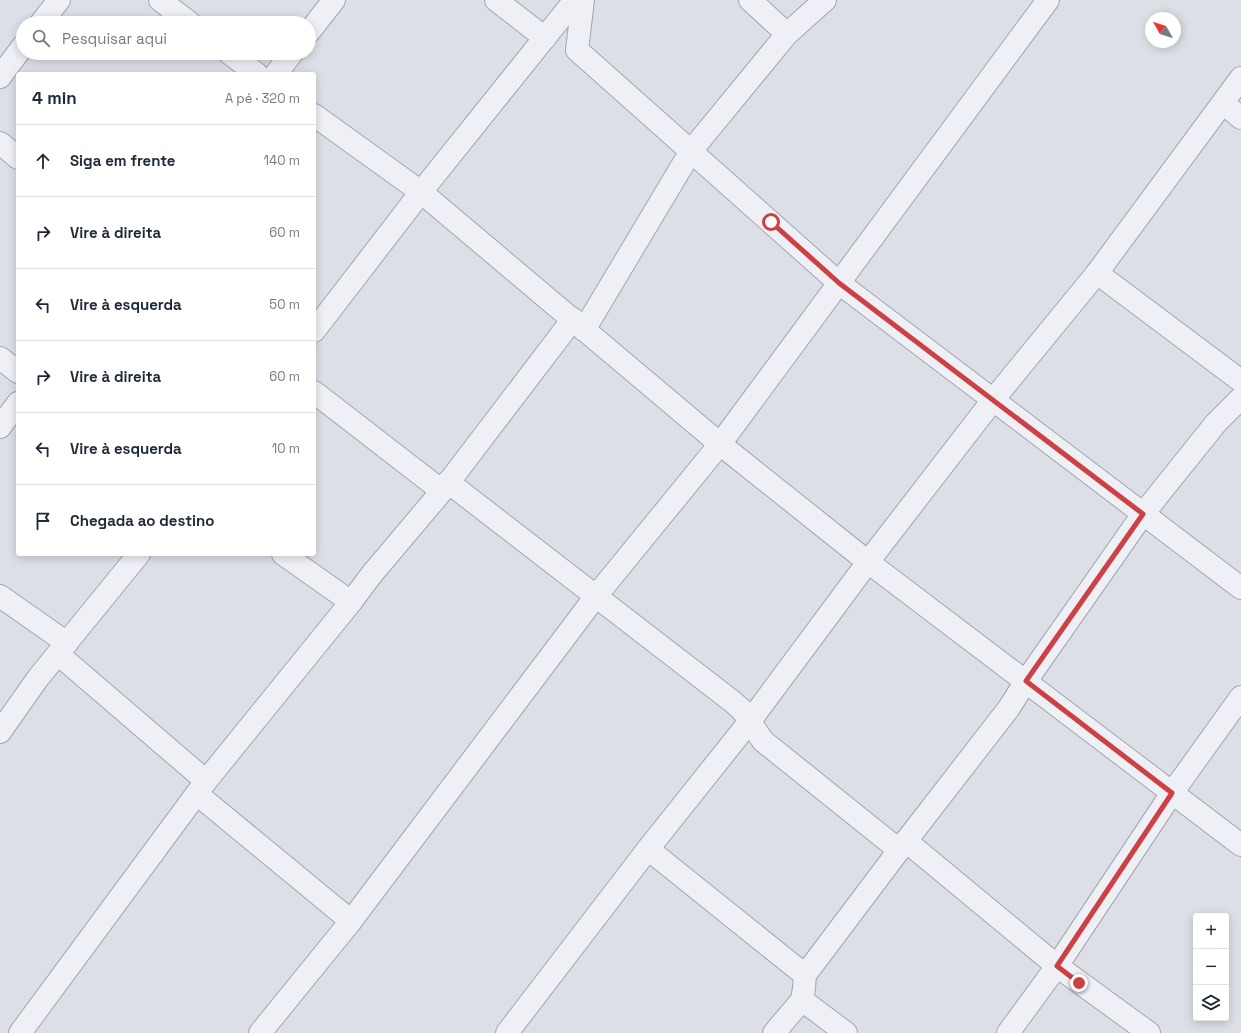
<!DOCTYPE html>
<html lang="pt">
<meta charset="utf-8">
<style>
body{margin:0;font-family:"Space Grotesk",sans-serif;background:#f2f2f3;color:#1f2937}
.controls{position:absolute;right:12px;bottom:12px;display:grid;overflow:hidden;border-radius:4px;box-shadow:0 2px 10px #0003}
.controls button{width:36px;height:36px;display:grid;place-items:center;padding:0;border:0;border-bottom:1px solid #e0e1e3;background:#fff;color:#1f2937;font:20px sans-serif}
.compass{position:absolute;left:1145px;top:12px;width:36px;height:36px;border-radius:50%;background:#fff;box-shadow:0 2px 10px #0003;rotate:309deg}
.stop{position:absolute;width:12px;height:12px;margin:-9px;border:3px solid #cd4043;border-radius:50%;background:#fff}
.stop.end{background:#cd4043;border-color:#fff;box-shadow:0 1px 4px #0008}
.list{margin:0;padding:0;list-style:none}
h2{display:flex;justify-content:space-between;align-items:center;height:52px;margin:0;padding:0 16px;font-size:17px}
h2 small{font-size:13px;font-weight:400;color:#747a83}
.list li{display:grid;grid-template-columns:26px 1fr auto;gap:12px;align-items:center;box-sizing:border-box;height:72px;padding:0 16px;border-top:1px solid #e0e1e3}
.list b{display:block;font-size:15px;white-space:nowrap}
.list em{font-size:13px;font-style:normal;color:#747a83}
.icon{flex:none;width:22px;height:22px;fill:none;stroke:currentColor;stroke-width:2;stroke-linecap:round;stroke-linejoin:round}
.map{position:relative;flex:none;width:1241px;height:1033px;overflow:hidden}
.search{position:absolute;background:#fff;box-shadow:0 2px 10px #0003;left:16px;top:16px;width:300px;height:44px;display:flex;align-items:center;gap:10px;box-sizing:border-box;padding:0 14px;border-radius:22px;color:#747a83;font-size:15px}
.panel{position:absolute;background:#fff;box-shadow:0 2px 10px #0003;left:16px;top:72px;width:300px;height:484px;border-radius:4px}
.map>svg:first-child{display:block}
</style>
<div class="map">
<svg width="1241" height="1033" viewBox="0 0 1241 1033">
<rect width="100%" height="100%" fill="#dcdfe6"/>
<g fill="none" stroke-linecap="round" stroke-linejoin="round">
<g stroke="#a2a5b0" stroke-width="24">
<g id="street">
<polyline points="160,0 190,23"/>
<polyline points="496,0 545,38"/>
<polyline points="583,0 577,50 839,283 1241,588"/>
<polyline points="750,0 787,34"/>
<polyline points="41,23 59,0"/>
<polyline points="309,32 334,0"/>
<polyline points="229,53 257,74"/>
<polyline points="276,74 292,53"/>
<polyline points="0,77 23,46"/>
<polyline points="1223,103 1241,118"/>
<polyline points="314,115 421,192 720,444 868,562 1241,845"/>
<polyline points="0,143 18,158"/>
<polyline points="1097,273 1241,381"/>
<polyline points="584,330 691,151 787,34 825,0"/>
<polyline points="314,331 421,192 575,0"/>
<polyline points="0,358 18,372"/>
<polyline points="314,392 442,491"/>
<polyline points="0,427 18,403"/>
<polyline points="448,482 733,702 742,710 763,741 899,850"/>
<polyline points="283,554 351,602"/>
<polyline points="0,596 67,643"/>
<polyline points="58,654 206,781"/>
<polyline points="0,732 38,678 139,554"/>
<polyline points="197,794 351,921"/>
<polyline points="906,841 1057,966 1149,1033"/>
<polyline points="648,849 805,975"/>
<polyline points="802,1000 846,1033"/>
<polyline points="20,1033 206,781 351,602 372,574 442,491 573,319"/>
<polyline points="260,1033 351,921 596,596 720,444 1048,0"/>
<polyline points="507,1033 648,849 750,721 868,562 993,400 1097,273 1241,78"/>
<polyline points="774,1033 802,1000 804,988 805,975 906,841 1009,708 1026,681 1143,514 1216,423 1241,398"/>
<polyline points="1008,1033 1057,966 1172,793 1241,697"/>
</g>
</g>
<use href="#street" stroke="#eff0f5" stroke-width="22"/>
</g>
<g fill="none" stroke-linecap="round" stroke-linejoin="round">
<polyline stroke="#cd4043" stroke-width="5" points="771,222 839,283 1143,514 1026,681 1172,793 1057,966 1079,983"/>
</g>
</svg>
<div class="controls">
<button>+</button>
<button>−</button>
<button><svg class="icon" aria-label="layers" viewBox="0 0 24 24"><path d="M12 4l9 5-9 5-9-5zM3 14l9 5 9-5"/></svg></button>
</div>
<svg class="compass" viewBox="-18 -18 36 36"><path d="M0-13l5 13h-10z" fill="#e53935"/><path d="M0 13l5-13h-10z" fill="#747a83"/></svg>
<div class="stop" style="left:771px;top:222px"></div>
<div class="stop end" style="left:1079px;top:983px"></div>
<div class="search"><svg class="icon" aria-label="search" viewBox="0 0 24 24"><circle cx="10" cy="10" r="6"/><path d="M15 15l6 6"/></svg>Pesquisar aqui</div>
<section class="panel">
<h2>4 min<small>A pé · 320 m</small></h2>
<ul class="list">
<li><svg class="icon" aria-label="ahead" viewBox="0 0 24 24"><path d="M12 20V5M6 11l6-6 6 6"/></svg><div><b>Siga em frente</b></div><em>140 m</em></li>
<li><svg class="icon" aria-label="right" viewBox="0 0 24 24"><path d="M7 20v-9h11M14 6l5 5-5 5"/></svg><div><b>Vire à direita</b></div><em>60 m</em></li>
<li><svg class="icon" aria-label="left" viewBox="0 0 24 24"><path d="M17 20v-9H6M10 6l-5 5 5 5"/></svg><div><b>Vire à esquerda</b></div><em>50 m</em></li>
<li><svg class="icon" aria-label="right" viewBox="0 0 24 24"><path d="M7 20v-9h11M14 6l5 5-5 5"/></svg><div><b>Vire à direita</b></div><em>60 m</em></li>
<li><svg class="icon" aria-label="left" viewBox="0 0 24 24"><path d="M17 20v-9H6M10 6l-5 5 5 5"/></svg><div><b>Vire à esquerda</b></div><em>10 m</em></li>
<li><svg class="icon" aria-label="arrive" viewBox="0 0 24 24"><path d="M6 21V4h12l-3 4 3 4H6"/></svg><div><b>Chegada ao destino</b></div></li>
</ul>
</section>
</div>
